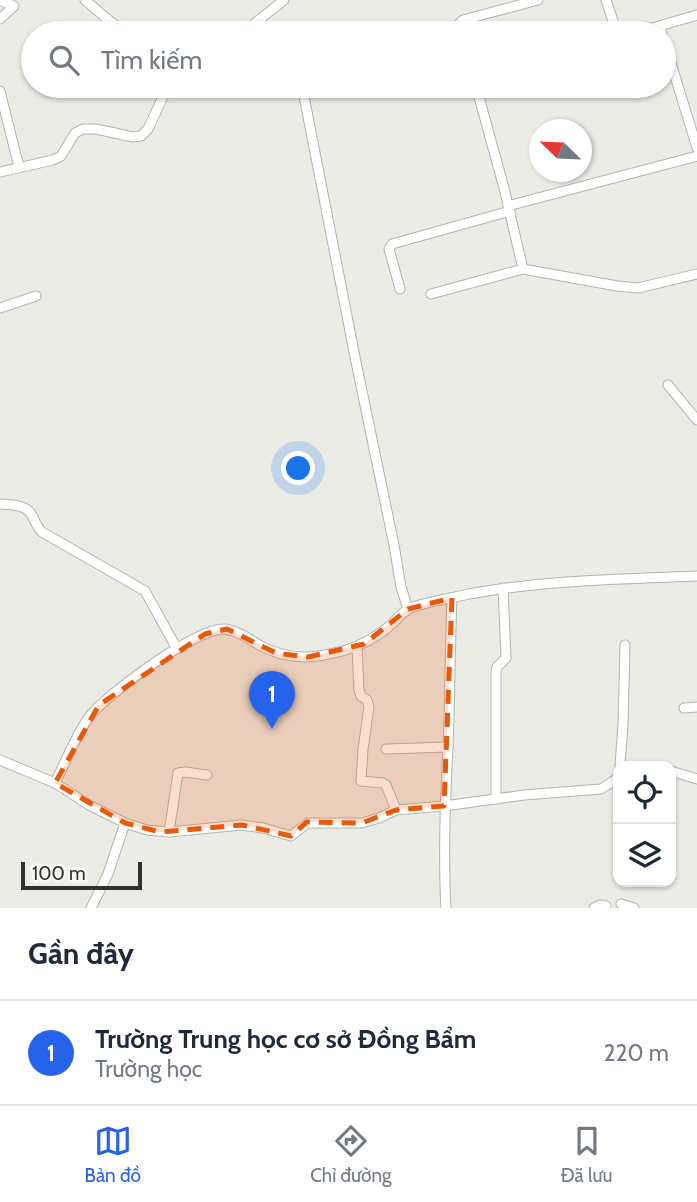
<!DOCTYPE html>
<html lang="vi">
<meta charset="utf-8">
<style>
body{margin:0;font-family:Cabin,sans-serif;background:#f2f2f3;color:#1f2937}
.controls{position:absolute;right:21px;bottom:21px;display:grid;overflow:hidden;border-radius:14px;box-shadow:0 2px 5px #0004}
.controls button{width:63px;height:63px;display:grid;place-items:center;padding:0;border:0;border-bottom:2px solid #e0e1e3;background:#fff;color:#1f2937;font:35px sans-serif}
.compass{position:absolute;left:529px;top:119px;width:63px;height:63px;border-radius:50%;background:#fff;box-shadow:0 2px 5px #0004;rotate:293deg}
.scale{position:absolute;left:21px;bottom:18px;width:121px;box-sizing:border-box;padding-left:7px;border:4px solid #31312f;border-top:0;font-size:19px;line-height:24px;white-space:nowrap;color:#31312f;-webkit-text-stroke:5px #f9f9f3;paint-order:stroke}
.you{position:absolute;left:299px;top:469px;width:24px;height:24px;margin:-18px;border:5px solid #fff;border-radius:50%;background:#1a73e8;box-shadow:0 0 0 10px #1a73e833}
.badge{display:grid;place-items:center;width:46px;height:46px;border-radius:50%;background:#2563eb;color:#fff;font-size:23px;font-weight:700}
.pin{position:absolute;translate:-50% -58px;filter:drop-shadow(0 2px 4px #0008)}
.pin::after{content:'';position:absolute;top:37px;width:24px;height:21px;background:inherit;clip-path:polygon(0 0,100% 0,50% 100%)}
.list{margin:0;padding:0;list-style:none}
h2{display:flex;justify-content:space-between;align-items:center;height:91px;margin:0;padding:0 28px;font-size:30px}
h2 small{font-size:23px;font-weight:400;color:#747a83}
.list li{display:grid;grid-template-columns:46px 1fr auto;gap:21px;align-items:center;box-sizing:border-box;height:105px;padding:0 28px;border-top:2px solid #e0e1e3}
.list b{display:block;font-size:26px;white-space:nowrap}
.list p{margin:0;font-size:23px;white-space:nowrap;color:#747a83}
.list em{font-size:23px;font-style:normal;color:#747a83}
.icon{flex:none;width:38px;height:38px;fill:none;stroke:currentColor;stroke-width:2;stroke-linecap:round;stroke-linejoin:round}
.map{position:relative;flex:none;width:697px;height:908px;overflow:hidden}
.search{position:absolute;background:#fff;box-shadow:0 2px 5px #0004;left:21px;right:21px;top:21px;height:77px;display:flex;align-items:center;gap:18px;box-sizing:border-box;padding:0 24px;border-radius:38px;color:#747a83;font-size:26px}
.sheet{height:196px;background:#fff}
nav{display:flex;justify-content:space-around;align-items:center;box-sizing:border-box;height:98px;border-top:2px solid #e0e1e3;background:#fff;font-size:19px;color:#747a83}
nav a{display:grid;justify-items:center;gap:4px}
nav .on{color:#2563eb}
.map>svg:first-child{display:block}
</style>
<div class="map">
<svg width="697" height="908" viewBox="0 0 697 908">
<rect width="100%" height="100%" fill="#ecece6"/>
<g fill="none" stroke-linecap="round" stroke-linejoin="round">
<g stroke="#b4b4ae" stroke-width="11">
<g id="street">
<polyline points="0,0 14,6 0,19"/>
<polyline points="85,0 112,23 129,33"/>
<polyline points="606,0 617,33"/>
<polyline points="234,33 250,27 284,0"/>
<polyline points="462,33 459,24 463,20 538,0"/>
<polyline points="633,33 659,26"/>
<polyline points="662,33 659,26 697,15"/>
<polyline points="664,40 697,148"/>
<polyline points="302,86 356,362 394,545 401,587 408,609"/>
<polyline points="476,86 504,188 523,269"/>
<polyline points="0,91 19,167"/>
<polyline points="0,172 53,160 61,156 75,133 83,129 96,129 133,137 141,136 148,129 168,86"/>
<polyline points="508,206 697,156"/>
<polyline points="400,289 389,249 392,244 510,211"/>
<polyline points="431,294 523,269 617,286 638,288 697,274"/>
<polyline points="0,308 36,296"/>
<polyline points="668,385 697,420"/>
<path d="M0,504C12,505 27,504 33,517C36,524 37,527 42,532L145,591L177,649"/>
<polyline points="357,646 359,690 361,696 367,700 369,707 363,749 361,781 383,783 386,785 396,810"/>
<polyline points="684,708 697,707"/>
<polyline points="386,749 448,747"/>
<polyline points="0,760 55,783 89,805 125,823 147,830 169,832 242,825 263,828 291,836 308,823 362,823 379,818 396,810 444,806 524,795 601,789 618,778"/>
<polyline points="620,766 623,724 625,645"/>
<polyline points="671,771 697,779"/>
<path d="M55,783C66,761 75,737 89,717C107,694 197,627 225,629C238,631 248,638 259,645C289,661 314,659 346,650C364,645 378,636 392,624C399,617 404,610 413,607C431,601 451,598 469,594C544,580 621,579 697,576"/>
<polyline points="496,799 496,672 497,667 506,658 503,588"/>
<polyline points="169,832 178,773 185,772 207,775"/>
<polyline points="621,904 634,908"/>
<polyline points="91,908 108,874 125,823"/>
<path d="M446,908C443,854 445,801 448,748C450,698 450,648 452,598"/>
<polyline points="594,908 600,905 606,906"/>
</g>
</g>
<use href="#street" stroke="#fff" stroke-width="9"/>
</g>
<path fill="#e8590c" fill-opacity="0.2" stroke="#e8590c" stroke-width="5" stroke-dasharray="14 9" stroke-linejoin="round" d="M452,598L444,806L396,810L362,823L307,822L291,836L242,825L160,832L125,823L55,783L99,705L205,634L227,629L276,653L308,657L364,644L408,609Z"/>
</svg>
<div class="controls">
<button><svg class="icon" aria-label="locate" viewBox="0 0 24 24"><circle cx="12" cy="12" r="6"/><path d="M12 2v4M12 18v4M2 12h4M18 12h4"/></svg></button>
<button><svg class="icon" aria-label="layers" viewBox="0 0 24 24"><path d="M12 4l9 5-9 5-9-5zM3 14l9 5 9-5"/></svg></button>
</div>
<svg class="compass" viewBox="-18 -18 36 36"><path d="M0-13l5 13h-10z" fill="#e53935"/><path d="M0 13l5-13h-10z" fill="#747a83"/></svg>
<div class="scale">100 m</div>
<div class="you"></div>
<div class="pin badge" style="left:272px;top:729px">1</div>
<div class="search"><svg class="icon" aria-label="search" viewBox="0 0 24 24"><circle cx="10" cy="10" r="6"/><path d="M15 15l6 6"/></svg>Tìm kiếm</div>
</div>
<section class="sheet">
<h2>Gần đây<small></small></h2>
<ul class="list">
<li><span class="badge">1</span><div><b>Trường Trung học cơ sở Đồng Bẩm</b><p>Trường học</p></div><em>220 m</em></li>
</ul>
</section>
<nav>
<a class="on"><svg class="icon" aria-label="map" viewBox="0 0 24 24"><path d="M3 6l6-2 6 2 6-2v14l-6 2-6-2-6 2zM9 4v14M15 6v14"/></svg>Bản đồ</a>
<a><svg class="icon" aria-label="directions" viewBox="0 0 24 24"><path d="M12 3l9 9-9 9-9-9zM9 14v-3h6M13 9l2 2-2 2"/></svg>Chỉ đường</a>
<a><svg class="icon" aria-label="saved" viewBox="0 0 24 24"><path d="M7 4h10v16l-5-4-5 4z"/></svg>Đã lưu</a>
</nav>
